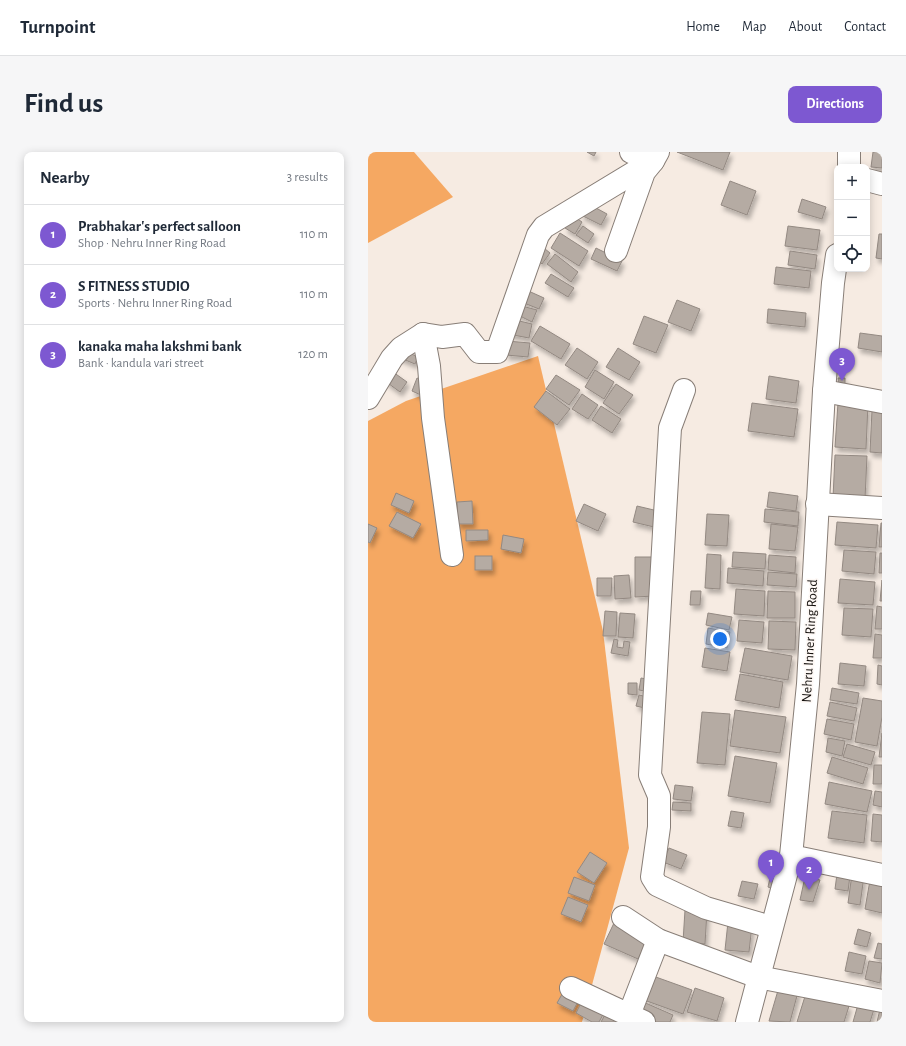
<!DOCTYPE html>
<meta charset="utf-8">
<style>
body{margin:0;font-family:"Alegreya Sans",sans-serif;background:#f6f6f7;color:#1f2937}
.controls{position:absolute;right:12px;top:12px;display:grid;overflow:hidden;border-radius:8px;box-shadow:0 2px 10px #0003}
.controls button{width:36px;height:36px;display:grid;place-items:center;padding:0;border:0;border-bottom:1px solid #e0e1e3;background:#fff;color:#1f2937;font:20px sans-serif}
.you{position:absolute;left:352px;top:487px;width:14px;height:14px;margin:-10px;border:3px solid #fff;border-radius:50%;background:#1a73e8;box-shadow:0 0 0 6px #1a73e833}
.badge{display:grid;place-items:center;width:26px;height:26px;border-radius:50%;background:#7d58d1;color:#fff;font-size:13px;font-weight:700}
.pin{position:absolute;translate:-50% -33px;filter:drop-shadow(0 1px 2px #0008)}
.pin::after{content:'';position:absolute;top:21px;width:14px;height:12px;background:inherit;clip-path:polygon(0 0,100% 0,50% 100%)}
.list{margin:0;padding:0;list-style:none}
h2{display:flex;justify-content:space-between;align-items:center;height:52px;margin:0;padding:0 16px;font-size:17px}
h2 small{font-size:13px;font-weight:400;color:#747a83}
.list li{display:grid;grid-template-columns:26px 1fr auto;gap:12px;align-items:center;box-sizing:border-box;height:60px;padding:0 16px;border-top:1px solid #e0e1e3}
.list b{display:block;font-size:15px;white-space:nowrap}
.list p{margin:0;font-size:13px;white-space:nowrap;color:#747a83}
.list em{font-size:13px;font-style:normal;color:#747a83}
.icon{flex:none;width:22px;height:22px;fill:none;stroke:currentColor;stroke-width:2;stroke-linecap:round;stroke-linejoin:round}
.map{position:relative;flex:none;width:514px;height:870px;overflow:hidden;border-radius:8px}
header{display:flex;align-items:center;gap:24px;box-sizing:border-box;height:56px;padding:0 20px;background:#fff;border-bottom:1px solid #e0e1e3}
header strong{font-size:19px}
nav{display:flex;gap:22px;margin-inline-start:auto;font-size:14px}
.intro{display:flex;align-items:center;justify-content:space-between;box-sizing:border-box;height:96px;padding:0 24px}
h1{margin:0;font-size:28px}
.button{padding:10px 18px;border-radius:8px;background:#7d58d1;color:#fff;font-size:14px;font-weight:700}
main{display:flex;gap:24px;padding:0 24px}
aside{flex:1;background:#fff;border-radius:8px;box-shadow:0 2px 10px #0003}
.map>svg:first-child{display:block}
</style>
<header>
<strong>Turnpoint</strong>
<nav><a>Home</a><a>Map</a><a>About</a><a>Contact</a></nav>
</header>
<div class="intro"><h1>Find us</h1><a class="button">Directions</a></div>
<main>
<aside>
<h2>Nearby<small>3 results</small></h2>
<ul class="list">
<li><span class="badge">1</span><div><b>Prabhakar's perfect salloon</b><p>Shop · Nehru Inner Ring Road</p></div><em>110 m</em></li>
<li><span class="badge">2</span><div><b>S FITNESS STUDIO</b><p>Sports · Nehru Inner Ring Road</p></div><em>110 m</em></li>
<li><span class="badge">3</span><div><b>kanaka maha lakshmi bank</b><p>Bank · kandula vari street</p></div><em>120 m</em></li>
</ul>
</aside>
<div class="map">
<svg width="514" height="870" viewBox="0 0 514 870">
<defs>
<filter id="shadow"><feDropShadow dx="2.5" dy="4.5" stdDeviation="2" flood-color="#0004"/></filter>
</defs>
<rect width="100%" height="100%" fill="#f6ebe2"/>
<g fill="#f5a862">
<polygon points="0,0 46,0 85,45 0,91"/>
<polygon points="170,204 235,479 261,696 214,870 0,870 0,269 38,249"/>
</g>
<g fill="#b5aba3" stroke="#938982" filter="url(#shadow)">
<polygon points="219,0 228,0 226,4"/>
<polygon points="309,0 362,0 355,18"/>
<polygon points="505,0 514,0 514,16 503,15"/>
<polygon points="362,29 388,39 379,63 353,53"/>
<polygon points="434,47 458,55 454,67 430,60"/>
<polygon points="219,51 239,62 233,73 213,63"/>
<polygon points="204,63 214,70 207,82 197,76"/>
<polygon points="215,74 226,82 220,91 208,83"/>
<polygon points="420,74 452,78 449,98 417,94"/>
<polygon points="192,81 220,99 211,114 183,96"/>
<polygon points="511,82 514,82 514,107 508,106"/>
<polygon points="171,92 182,101 174,112 166,105"/>
<polygon points="228,96 254,109 249,119 223,107"/>
<polygon points="422,99 449,103 447,117 420,113"/>
<polygon points="187,102 210,120 203,130 179,112"/>
<polygon points="408,115 443,119 441,136 406,132"/>
<polygon points="183,122 206,136 200,145 177,131"/>
<polygon points="156,137 176,146 171,157 151,149"/>
<polygon points="309,148 332,157 323,179 300,170"/>
<polygon points="150,153 169,158 164,170 148,162"/>
<polygon points="400,157 438,161 437,175 399,171"/>
<polygon points="276,164 300,173 288,201 265,192"/>
<polygon points="143,167 164,172 161,186 140,182"/>
<polygon points="172,174 202,192 193,207 163,189"/>
<polygon points="492,181 514,184 514,200 490,196"/>
<polygon points="139,189 162,191 160,205 138,203"/>
<polygon points="209,196 230,210 219,227 197,213"/>
<polygon points="250,196 272,210 261,228 238,215"/>
<polygon points="33,197 50,205 47,212 30,205"/>
<polygon points="227,218 246,230 236,247 217,235"/>
<polygon points="25,220 39,230 32,240 17,229"/>
<polygon points="188,223 212,238 201,253 178,237"/>
<polygon points="401,224 431,229 428,251 398,247"/>
<polygon points="49,226 60,230 55,244 44,239"/>
<polygon points="470,226 477,226 477,237 471,237"/>
<polygon points="248,232 265,243 251,262 235,251"/>
<polygon points="178,239 202,257 189,273 166,255"/>
<polygon points="214,242 230,253 220,267 204,257"/>
<polygon points="384,251 430,257 426,285 380,279"/>
<polygon points="470,251 500,252 498,297 467,295"/>
<polygon points="233,254 253,267 244,281 224,268"/>
<polygon points="504,258 514,258 514,301 502,300"/>
<polygon points="467,303 499,304 497,347 465,346"/>
<polygon points="401,340 430,344 428,359 399,355"/>
<polygon points="28,341 46,349 41,361 23,353"/>
<polygon points="104,349 105,372 90,372 89,350"/>
<polygon points="216,352 238,362 230,379 208,369"/>
<polygon points="269,354 290,359 286,375 265,370"/>
<polygon points="397,357 431,360 430,374 396,370"/>
<polygon points="29,360 53,372 45,386 21,374"/>
<polygon points="339,362 361,363 359,394 337,393"/>
<polygon points="469,370 510,373 508,396 467,393"/>
<polygon points="513,371 514,371 514,395 511,395"/>
<polygon points="0,372 9,376 2,391 0,390"/>
<polygon points="403,372 430,375 427,399 401,397"/>
<polygon points="98,378 120,378 120,388 98,389"/>
<polygon points="135,383 156,387 153,401 133,397"/>
<polygon points="476,398 508,400 506,422 474,419"/>
<polygon points="365,400 398,402 397,417 364,415"/>
<polygon points="512,401 514,401 514,421 511,421"/>
<polygon points="339,402 353,403 352,437 337,436"/>
<polygon points="401,403 428,405 427,421 400,418"/>
<rect x="107" y="404" width="17" height="14"/>
<polygon points="267,405 287,405 287,444 267,445"/>
<polygon points="360,416 396,419 395,434 359,431"/>
<polygon points="400,420 429,422 428,435 399,433"/>
<polygon points="261,423 263,446 247,447 246,424"/>
<polygon points="229,426 244,426 243,444 229,444"/>
<polygon points="472,427 507,430 505,453 470,451"/>
<polygon points="514,428 514,449 512,449"/>
<polygon points="368,437 397,439 396,464 366,462"/>
<polygon points="323,439 333,439 332,453 322,453"/>
<polygon points="400,439 427,440 427,466 399,466"/>
<polygon points="509,454 514,455 514,477 507,477"/>
<polygon points="476,456 505,457 503,485 474,483"/>
<polygon points="237,459 249,460 248,484 235,484"/>
<polygon points="252,461 267,462 265,486 250,485"/>
<polygon points="340,461 364,465 361,478 338,473"/>
<polygon points="371,468 396,470 394,491 369,489"/>
<polygon points="401,469 428,470 427,498 400,497"/>
<polygon points="340,476 362,480 359,496 338,492"/>
<polygon points="507,482 514,483 514,506 505,506"/>
<polygon points="246,487 250,488 249,495 255,496 256,489 262,490 260,504 243,501"/>
<polygon points="337,496 362,500 359,519 334,515"/>
<polygon points="377,496 424,504 420,528 372,520"/>
<polygon points="472,511 498,514 496,534 470,532"/>
<polygon points="510,513 514,514 514,533 509,532"/>
<polygon points="372,522 415,530 411,556 367,548"/>
<polygon points="273,526 284,528 282,540 271,538"/>
<polygon points="260,531 269,531 269,543 260,542"/>
<polygon points="464,536 491,541 489,552 462,548"/>
<polygon points="271,543 284,546 281,557 268,554"/>
<polygon points="495,546 514,549 514,565 509,594 487,590"/>
<polygon points="462,550 489,556 486,569 459,564"/>
<polygon points="367,558 418,565 412,601 362,594"/>
<polygon points="334,560 362,562 357,613 329,611"/>
<polygon points="459,567 486,572 483,588 456,582"/>
<polygon points="514,581 514,605 511,605"/>
<polygon points="460,586 477,589 474,604 458,600"/>
<polygon points="479,592 507,600 503,613 475,605"/>
<polygon points="367,604 409,611 402,651 360,644"/>
<polygon points="464,605 500,616 495,632 459,621"/>
<polygon points="506,613 514,613 514,632 505,632"/>
<polygon points="461,630 504,639 499,660 457,652"/>
<polygon points="307,633 325,635 323,649 305,647"/>
<polygon points="507,639 514,640 514,655 505,653"/>
<polygon points="305,650 323,651 323,659 304,658"/>
<polygon points="363,659 376,661 373,676 360,674"/>
<polygon points="464,659 499,663 496,691 460,686"/>
<polygon points="505,662 514,663 514,690 503,689"/>
<polygon points="301,696 319,703 313,717 295,710"/>
<polygon points="222,700 239,711 226,731 209,720"/>
<polygon points="469,722 482,724 480,739 467,737"/>
<polygon points="484,722 496,724 492,753 480,751"/>
<polygon points="206,725 227,733 221,749 200,741"/>
<polygon points="437,725 452,728 445,750 432,748"/>
<polygon points="402,726 407,727 405,737 400,735"/>
<polygon points="502,728 514,730 514,761 497,757"/>
<polygon points="374,729 390,732 386,747 370,744"/>
<polygon points="200,745 220,753 213,770 193,762"/>
<polygon points="317,758 339,759 337,792 315,790"/>
<polygon points="360,770 384,773 381,800 357,798"/>
<polygon points="246,771 280,787 270,807 236,792"/>
<polygon points="490,777 503,781 499,795 486,792"/>
<polygon points="510,791 514,792 514,807 506,806"/>
<polygon points="481,800 498,804 494,822 477,819"/>
<polygon points="501,809 514,811 512,831 497,827"/>
<polygon points="285,824 324,838 315,862 276,848"/>
<polygon points="411,835 430,840 422,870 401,869"/>
<polygon points="327,836 356,846 349,869 319,860"/>
<polygon points="197,837 213,844 205,859 189,851"/>
<polygon points="438,841 481,854 476,870 429,870"/>
<polygon points="216,845 238,857 231,870 224,870 208,861"/>
<polygon points="273,849 305,863 302,870 282,870 267,863"/>
<polygon points="491,849 507,854 502,870 485,870"/>
<polygon points="512,857 514,858 514,870 509,870"/>
<polygon points="239,859 253,870 233,870"/>
</g>
<g fill="none" stroke-linecap="round" stroke-linejoin="round">
<g stroke="#887e77" stroke-width="24">
<g id="minor">
<polyline points="481,0 481,15"/>
<polyline points="499,28 514,32"/>
<polyline points="248,99 276,20 285,9 263,0"/>
<polyline points="316,238 302,276 282,623 291,644 291,675 284,725 289,733 338,756 403,775"/>
<polyline points="456,239 514,250"/>
<polyline points="0,246 24,206 33,196 55,182"/>
<polyline points="449,352 514,356"/>
<polyline points="84,403 65,266 61,214 55,182 74,185 97,182 111,200 129,200 170,83 176,75 285,9 290,0"/>
<polyline points="423,704 514,723"/>
<polyline points="255,765 290,788 390,825 514,849"/>
<polyline points="203,836 276,870"/>
<polyline points="261,863 290,788"/>
<polyline points="379,870 423,704 440,532 456,239 465,131 469,103"/>
</g>
</g>
<use href="#minor" stroke="#fff" stroke-width="22"/>
</g>
<g text-anchor="middle" dominant-baseline="central" stroke-width="3.5" stroke-linejoin="round" paint-order="stroke">
<g font-size="14" fill="#15110e" stroke="#fef9f6">
<text transform="translate(442 489) rotate(-87)">Nehru Inner Ring Road</text>
</g>
</g>
</svg>
<div class="controls">
<button>+</button>
<button>−</button>
<button><svg class="icon" aria-label="locate" viewBox="0 0 24 24"><circle cx="12" cy="12" r="6"/><path d="M12 2v4M12 18v4M2 12h4M18 12h4"/></svg></button>
</div>
<div class="you"></div>
<div class="pin badge" style="left:403px;top:731px">1</div>
<div class="pin badge" style="left:441px;top:738px">2</div>
<div class="pin badge" style="left:474px;top:229px">3</div>
</div>
</main>
